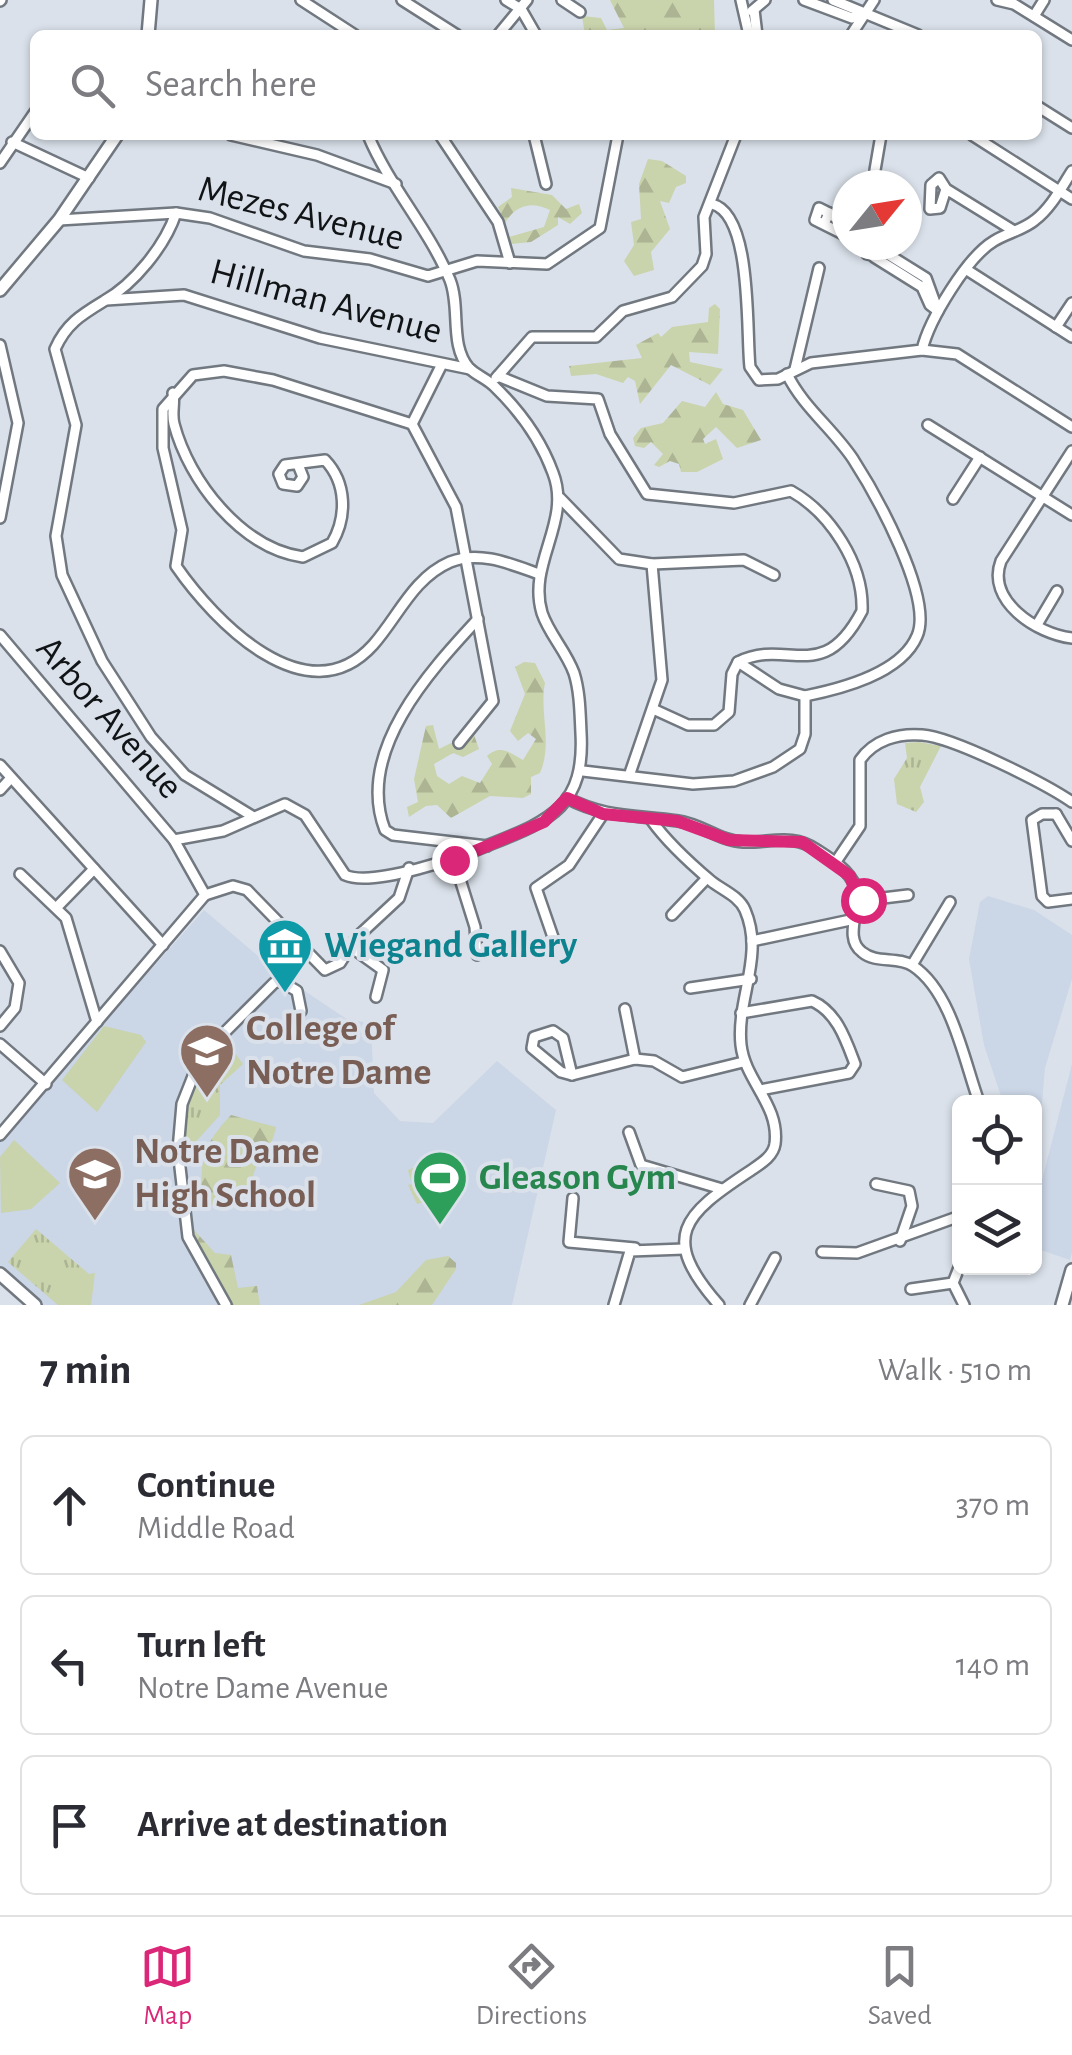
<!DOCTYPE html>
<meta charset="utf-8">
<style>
body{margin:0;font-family:"Alegreya Sans",sans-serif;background:#f2f2f3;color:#2b2b33}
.controls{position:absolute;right:30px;bottom:30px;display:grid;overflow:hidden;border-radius:15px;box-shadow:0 2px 8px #0004}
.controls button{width:90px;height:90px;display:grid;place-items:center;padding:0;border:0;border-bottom:2px solid #e1e1e2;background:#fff;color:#2b2b33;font:50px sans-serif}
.compass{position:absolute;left:832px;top:170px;width:90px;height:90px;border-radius:50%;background:#fff;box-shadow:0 2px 8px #0004;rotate:60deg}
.stop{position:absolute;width:30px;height:30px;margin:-22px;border:8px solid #db2777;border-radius:50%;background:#fff}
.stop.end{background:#db2777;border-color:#fff;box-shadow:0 2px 10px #0008}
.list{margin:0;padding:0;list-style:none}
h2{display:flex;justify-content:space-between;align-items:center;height:130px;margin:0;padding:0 40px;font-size:42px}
h2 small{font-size:32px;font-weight:400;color:#7c7c81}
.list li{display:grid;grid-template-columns:65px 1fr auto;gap:30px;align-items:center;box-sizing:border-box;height:140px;margin:0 20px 20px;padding:0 20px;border:2px solid #e1e1e2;border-radius:15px}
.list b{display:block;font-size:38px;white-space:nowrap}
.list p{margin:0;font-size:32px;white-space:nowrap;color:#7c7c81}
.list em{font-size:32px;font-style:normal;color:#7c7c81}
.icon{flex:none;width:55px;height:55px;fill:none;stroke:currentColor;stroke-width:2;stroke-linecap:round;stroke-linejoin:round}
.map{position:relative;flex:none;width:1072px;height:1305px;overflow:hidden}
.search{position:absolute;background:#fff;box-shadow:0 2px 8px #0004;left:30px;right:30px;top:30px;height:110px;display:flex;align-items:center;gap:25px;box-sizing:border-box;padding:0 35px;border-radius:15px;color:#7c7c81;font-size:38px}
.sheet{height:610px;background:#fff}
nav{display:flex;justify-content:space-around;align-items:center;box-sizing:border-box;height:140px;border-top:2px solid #e1e1e2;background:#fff;font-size:28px;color:#7c7c81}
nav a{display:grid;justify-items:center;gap:5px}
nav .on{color:#db2777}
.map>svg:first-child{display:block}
</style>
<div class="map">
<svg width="1072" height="1305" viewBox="0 0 1072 1305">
<defs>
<pattern id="grass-tufts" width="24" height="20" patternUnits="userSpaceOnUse" patternTransform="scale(2.5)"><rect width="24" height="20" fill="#c9d3ac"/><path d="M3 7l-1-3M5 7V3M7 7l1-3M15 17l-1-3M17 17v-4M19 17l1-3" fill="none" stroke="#acb493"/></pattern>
<pattern id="forest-firs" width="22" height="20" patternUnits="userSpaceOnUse" patternTransform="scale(2.5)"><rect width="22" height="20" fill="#c9d3ac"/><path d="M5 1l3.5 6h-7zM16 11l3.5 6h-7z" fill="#acb493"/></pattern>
</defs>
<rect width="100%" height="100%" fill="#dae1ea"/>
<g fill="#cbd6e6">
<polygon points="988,896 1034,910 1072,935 1072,979 1045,1068 1040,1126 1035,1128 1034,1102 1003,1102 984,1045 969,959 980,902"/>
<polygon points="204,910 278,973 345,1018 371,1024 374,1093 400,1121 433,1123 497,1061 556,1110 512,1305 36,1305 0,1274 0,1139"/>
<polygon points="1072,1064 1072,1252 1070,1260 1035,1248 1034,1211"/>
</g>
<g fill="url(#grass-tufts)">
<polygon points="919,742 941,746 920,787 924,802 916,812 897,804 894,779 907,758 905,743"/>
<path d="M222,1035L243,1064L220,1085V1115L182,1157C184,1109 192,1074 222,1035Z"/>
<polygon points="36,1229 89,1274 95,1273 91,1305 58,1305 8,1262"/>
</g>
<g fill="url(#forest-firs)">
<polygon points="610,0 714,0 715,35 585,35 582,16 601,18 607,30 624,28"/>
<polygon points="648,159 662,161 686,176 686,183 676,187 669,203 660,201 670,229 651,252 654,270 634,276 624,261 634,245 631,222 641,219 639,184"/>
<path d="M511,188L552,195L566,209L579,204L582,213L570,224L558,217V225L531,242L511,244L509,237L544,227L550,210C530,200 515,206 505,223L498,207L512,197Z"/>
<polygon points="715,304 720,309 718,354 689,352 690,362 723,369 710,385 671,365 640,404 635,381 628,377 623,383 596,374 571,376 569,366 642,358 636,345 658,333 661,337 672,327 708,322 709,308"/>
<polygon points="716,392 723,404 743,410 761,440 737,448 716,427 703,439 705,444 716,439 723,459 697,472 681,472 679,464 670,461 659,467 654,465 663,454 651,442 644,448 635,446 633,438 641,428 663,423 682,401 705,407"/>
<path d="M524,662L535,663L545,683C539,713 553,743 540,773L531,777V794L523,798L490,796L451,818L437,805L426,806L409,817L407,807L418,802L414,779L426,726L433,725L439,749L473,732L479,749L463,757L453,753L434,764L437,776L449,784L462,776L480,783L492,764L487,756C500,744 509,752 523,760L536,739L528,733L518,741L510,731L525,694L515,667Z"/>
<path d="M231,1115L276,1127C270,1159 251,1157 250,1197L233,1187L230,1203L215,1208L202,1197C200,1157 204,1144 231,1115Z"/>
<polygon points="194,1230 215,1253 231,1255 238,1288 257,1286 260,1305 230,1305 194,1239"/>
<polygon points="448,1256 456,1263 456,1269 432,1305 359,1305 396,1292 426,1260"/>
</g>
<g fill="#c9d3ac">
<polygon points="104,1026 141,1035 146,1042 97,1112 62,1080"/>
<polygon points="14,1140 60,1183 31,1209 1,1213 0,1157"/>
<polygon points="413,1168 452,1171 464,1192 417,1204 408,1185 412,1184 408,1170"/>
</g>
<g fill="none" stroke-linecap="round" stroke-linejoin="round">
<g stroke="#727880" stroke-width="14">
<g id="minor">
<polyline points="301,0 355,35"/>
<polyline points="402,0 457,35"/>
<polyline points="506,0 521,9 536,35"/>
<polyline points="562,0 580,12"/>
<polyline points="741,0 749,35"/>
<polyline points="804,0 852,18 865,14"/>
<polyline points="833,0 918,35"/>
<polyline points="997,0 1014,4 1072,40"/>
<polyline points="0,1 1,0"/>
<polyline points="754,10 757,35"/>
<polyline points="752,11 765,0"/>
<polyline points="1034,16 1044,0"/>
<polyline points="498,35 527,0"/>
<polyline points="851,35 874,0"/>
<polyline points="1037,106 1072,128"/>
<polyline points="231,135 317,155 396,184"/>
<polyline points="440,135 498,222 510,263"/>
<polyline points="534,135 546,184"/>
<polyline points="972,135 1072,199"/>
<polyline points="12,142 89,178"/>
<polyline points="0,163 35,112"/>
<polyline points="875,170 881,135"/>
<polyline points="946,189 940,208 930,209 931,185 939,178 946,189 1014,231"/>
<path d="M712,204C753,214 746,333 750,367L759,380L778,379L811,363L922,350C929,320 967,257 994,241C1007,233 1023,230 1035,220C1051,208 1061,188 1072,171"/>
<path d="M176,213C165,246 134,284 104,301C81,315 66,324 55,349L76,425L56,536L62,575L102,661L151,737L185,775L252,816"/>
<polyline points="829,213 847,227"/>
<polyline points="59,220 176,213 210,218 304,251 370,259 428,276 477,261 547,264 600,228 618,135"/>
<polyline points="825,222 829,213 819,208 815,220 847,236"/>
<polyline points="866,245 867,254 877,256"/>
<polyline points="874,257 922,287 930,305 938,311 926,278 881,250"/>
<polyline points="967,270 1072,337"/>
<polyline points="106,300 184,295 320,338 470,369"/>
<polyline points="1056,327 1072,303"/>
<polyline points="0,345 18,423 0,518"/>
<polyline points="922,350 957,354 1072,427"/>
<polyline points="795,369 819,268"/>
<path d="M498,376L547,396L598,399L610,434L647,494L734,503L791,491C830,513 864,564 862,611C822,687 788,637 738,662L732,674L729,712L714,725H688L653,709"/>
<polyline points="496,378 532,337 596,337 623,311 672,297 702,266 706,254 704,217 736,135"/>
<path d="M173,393C175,404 171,413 174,424C189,481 241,548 303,557L332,543C347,517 347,483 325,460L285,465L279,474L283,484L297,486L303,477L299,467"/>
<path d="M412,424L273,380L224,371L193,375L163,409V448L182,530L176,566C214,621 307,718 373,645C398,617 413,578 450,562C479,550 511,564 539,574"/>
<polyline points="412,424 456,507 493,701 459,743"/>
<polyline points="412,424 441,366"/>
<polyline points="928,425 1072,515"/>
<path d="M1072,451L1001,561C986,600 1036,634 1072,638"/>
<polyline points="560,498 619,559 652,564 744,560 774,575"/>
<polyline points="953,499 980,457"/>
<path d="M478,619C429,672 355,752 385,830L393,835L487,846"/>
<polyline points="1038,623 1057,591"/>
<polyline points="0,635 174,840 205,895 0,1135"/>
<polyline points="738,662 779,689 805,696"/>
<polyline points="0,765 163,945"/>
<path d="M583,771L693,784L734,781L773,767L800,749L805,734V696C840,689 901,674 917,636C934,598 875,493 853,459C833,429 803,407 787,374"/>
<polyline points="629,776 662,680 652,564"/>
<polyline points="0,790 11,778"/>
<path d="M567,798C604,818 638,815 678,821C701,824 720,841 743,842C770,843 793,833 817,850C831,859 849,870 855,886C863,907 842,937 862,952C876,964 898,956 913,966C952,992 964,1061 979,1102"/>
<polyline points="1056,814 1042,814 1032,820 1042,896 1048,902 1072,899"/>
<polyline points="1056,814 1072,841"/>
<path d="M652,821C667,842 691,864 711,881C722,890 739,896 745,910C765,956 736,999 741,1045C745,1081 780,1105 775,1144C773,1157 760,1164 750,1171C683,1215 659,1237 719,1305"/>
<path d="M174,840L223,831L285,804L305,815L345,875C373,888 463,856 491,844C552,820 585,805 581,733C580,713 580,692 574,673C566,651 549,634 542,613C527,563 572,522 553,473C541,440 519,410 494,386C487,379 476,375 469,368C449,345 461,308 450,280C429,229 389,186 368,135"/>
<polyline points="454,860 475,927 477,955"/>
<path d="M835,863L860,826V760C874,740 898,733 922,735C953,737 1046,784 1072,802"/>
<polyline points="20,874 66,918 97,1022"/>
<polyline points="205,895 233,886 247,890 325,970 340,963 356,938 399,898 409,868"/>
<polyline points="858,901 908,895"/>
<polyline points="58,906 94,869"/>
<polyline points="672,915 707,878"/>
<polyline points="554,940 536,888 569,865 603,814"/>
<polyline points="752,941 855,919"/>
<polyline points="351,947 383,970 376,997"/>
<polyline points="0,951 19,983 15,1008 0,1026"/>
<polyline points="912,965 950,902"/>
<polyline points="690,988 751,979"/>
<polyline points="625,1009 635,1059"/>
<path d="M741,1013L812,1001C837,1012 846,1040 855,1064L849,1073L760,1090"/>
<polygon points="553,1031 563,1038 572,1075 561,1072 532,1048 534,1037"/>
<polyline points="0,1044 46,1084"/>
<polyline points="572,1075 635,1059 654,1061 682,1077 743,1062"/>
<polyline points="629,1132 641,1165 722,1189"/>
<polyline points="876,1184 909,1191 912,1206 900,1241"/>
<polyline points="573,1198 569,1242 635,1248"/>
<polyline points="822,1252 857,1253 960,1216"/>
<polyline points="960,1265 953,1283 964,1305"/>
<polyline points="911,1289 953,1283"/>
<polyline points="226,1305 188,1237 178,1150 182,1104 201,1056 274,983 280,981 297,991 301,1011"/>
<polyline points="614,1305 630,1251 684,1249"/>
<polyline points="750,1305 775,1258"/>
</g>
</g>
<g stroke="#727880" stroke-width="16">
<g id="major">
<polyline points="148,35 151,0"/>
<polyline points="0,290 59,220 117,135"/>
<polyline points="0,1274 35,1305"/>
<polyline points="1062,1305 1072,1270"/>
</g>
</g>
<use href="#minor" stroke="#fff" stroke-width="9"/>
<use href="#major" stroke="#fff" stroke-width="11"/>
</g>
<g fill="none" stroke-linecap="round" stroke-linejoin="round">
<polyline stroke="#db2777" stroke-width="12" points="454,860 544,822 567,798 603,814 677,821 729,840 802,842 850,876 858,901 863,900"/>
</g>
<defs>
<g id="museum-pin" transform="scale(2.875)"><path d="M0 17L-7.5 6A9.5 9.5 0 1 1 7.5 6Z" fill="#0f9aa8" stroke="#dae1ea"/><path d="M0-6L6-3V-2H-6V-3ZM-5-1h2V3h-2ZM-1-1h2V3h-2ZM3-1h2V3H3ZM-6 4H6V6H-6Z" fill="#fff"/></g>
<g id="university-pin" transform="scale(2.875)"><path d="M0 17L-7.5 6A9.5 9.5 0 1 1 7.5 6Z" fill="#8d6e63" stroke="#dae1ea"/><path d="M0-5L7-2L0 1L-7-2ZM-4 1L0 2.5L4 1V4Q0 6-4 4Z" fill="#fff"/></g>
<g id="school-pin" transform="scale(2.875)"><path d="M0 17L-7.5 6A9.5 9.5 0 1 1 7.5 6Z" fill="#8d6e63" stroke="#dae1ea"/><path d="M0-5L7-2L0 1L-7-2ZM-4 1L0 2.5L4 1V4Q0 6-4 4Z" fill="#fff"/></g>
<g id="stadium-pin" transform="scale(2.875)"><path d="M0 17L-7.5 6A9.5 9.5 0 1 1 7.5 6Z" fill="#2e9e5b" stroke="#dae1ea"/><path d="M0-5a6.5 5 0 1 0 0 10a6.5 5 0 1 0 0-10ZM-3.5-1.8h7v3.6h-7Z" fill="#fff"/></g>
</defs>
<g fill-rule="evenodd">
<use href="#museum-pin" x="285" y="946"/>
<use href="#university-pin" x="207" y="1051"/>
<use href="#school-pin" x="95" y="1174"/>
<use href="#stadium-pin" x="440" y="1178"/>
</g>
<g text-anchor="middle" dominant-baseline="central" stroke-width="8" stroke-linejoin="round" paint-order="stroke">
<g font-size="38" fill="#111417" stroke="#dae1ea">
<text transform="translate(301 214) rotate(14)">Mezes Avenue</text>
<text transform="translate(326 302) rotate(15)">Hillman Avenue</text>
<text transform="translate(109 718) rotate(49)">Arbor Avenue</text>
</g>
<g font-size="38" font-weight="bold" fill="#0d838f" stroke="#dae1ea" text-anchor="start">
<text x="324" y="946">Wiegand Gallery</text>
</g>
<g font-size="38" font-weight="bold" fill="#785e54" stroke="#dae1ea" text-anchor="start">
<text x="246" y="1029">College of<tspan x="246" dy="44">Notre Dame</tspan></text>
<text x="134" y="1152">Notre Dame<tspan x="134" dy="44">High School</tspan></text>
</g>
<g font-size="38" font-weight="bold" fill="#27864d" stroke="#dae1ea" text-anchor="start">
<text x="479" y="1178">Gleason Gym</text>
</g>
</g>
</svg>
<div class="controls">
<button><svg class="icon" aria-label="locate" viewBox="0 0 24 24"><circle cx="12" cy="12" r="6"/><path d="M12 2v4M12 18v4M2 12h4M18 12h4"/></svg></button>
<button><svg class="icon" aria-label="layers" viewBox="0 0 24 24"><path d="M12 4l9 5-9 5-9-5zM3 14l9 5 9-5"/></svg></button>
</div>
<svg class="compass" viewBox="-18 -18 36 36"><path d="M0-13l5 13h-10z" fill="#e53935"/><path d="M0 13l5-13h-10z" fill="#7c7c81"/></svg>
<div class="stop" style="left:863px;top:900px"></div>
<div class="stop end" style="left:454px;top:860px"></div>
<div class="search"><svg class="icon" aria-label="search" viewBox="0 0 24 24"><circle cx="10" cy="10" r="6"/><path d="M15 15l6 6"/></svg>Search here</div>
</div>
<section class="sheet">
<h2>7 min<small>Walk · 510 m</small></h2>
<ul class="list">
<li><svg class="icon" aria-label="ahead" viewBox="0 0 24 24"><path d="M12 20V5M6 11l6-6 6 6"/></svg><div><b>Continue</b><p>Middle Road</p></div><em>370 m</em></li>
<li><svg class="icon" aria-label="left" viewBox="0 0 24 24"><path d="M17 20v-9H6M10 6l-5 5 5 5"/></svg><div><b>Turn left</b><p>Notre Dame Avenue</p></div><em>140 m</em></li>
<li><svg class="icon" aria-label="arrive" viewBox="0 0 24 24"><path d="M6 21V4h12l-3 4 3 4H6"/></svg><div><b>Arrive at destination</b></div></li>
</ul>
</section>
<nav>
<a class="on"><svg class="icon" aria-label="map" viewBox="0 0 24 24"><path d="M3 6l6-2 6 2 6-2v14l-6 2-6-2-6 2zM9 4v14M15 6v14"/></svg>Map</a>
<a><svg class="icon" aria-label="directions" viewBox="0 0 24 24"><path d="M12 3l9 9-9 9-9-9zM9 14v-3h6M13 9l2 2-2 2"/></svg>Directions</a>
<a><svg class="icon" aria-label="saved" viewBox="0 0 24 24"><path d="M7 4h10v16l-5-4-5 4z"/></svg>Saved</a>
</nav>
